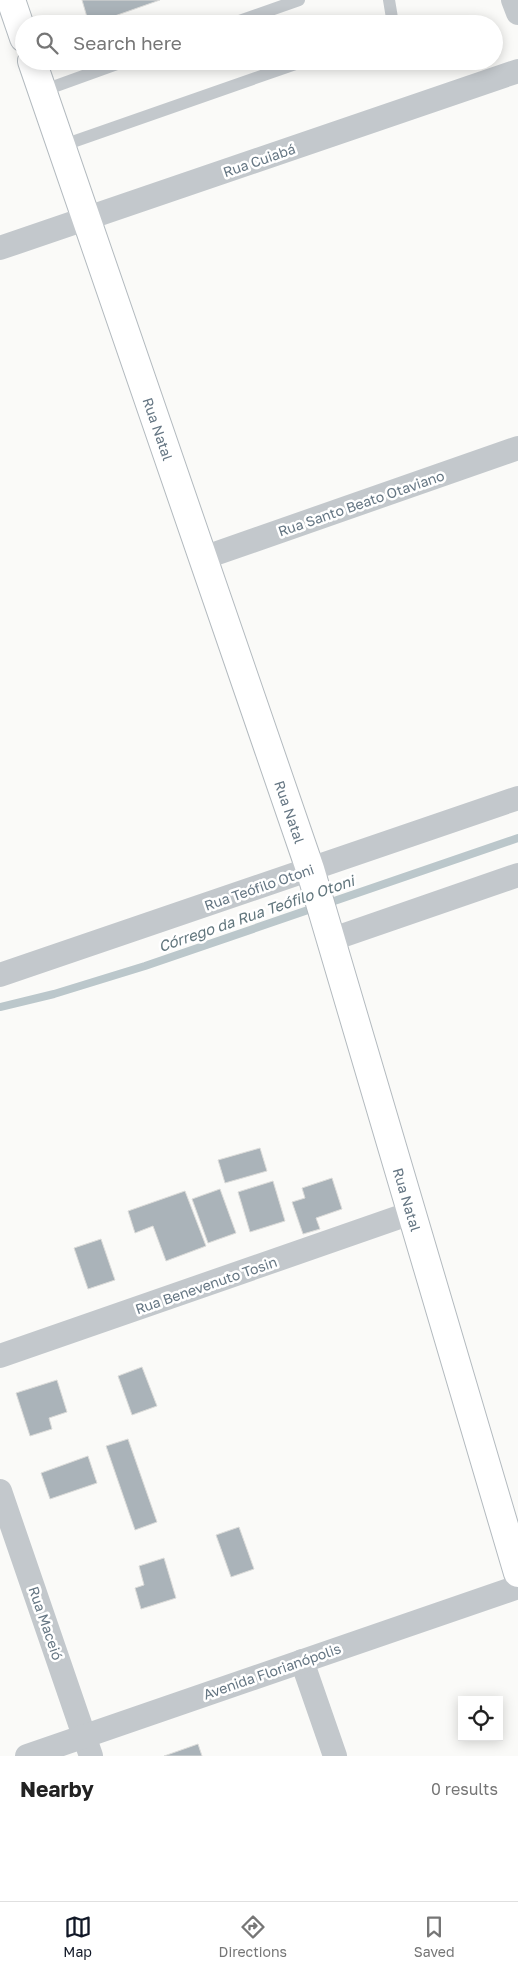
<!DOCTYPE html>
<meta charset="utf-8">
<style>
body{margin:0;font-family:"Golos Text",sans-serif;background:#f2f2f2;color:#222}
.controls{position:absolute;right:15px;bottom:15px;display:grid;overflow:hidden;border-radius:0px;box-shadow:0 2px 12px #0003}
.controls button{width:45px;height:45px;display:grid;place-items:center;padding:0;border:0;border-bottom:1px solid #e0e0e0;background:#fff;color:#222;font:25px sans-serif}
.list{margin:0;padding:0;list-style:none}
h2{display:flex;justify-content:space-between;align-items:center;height:65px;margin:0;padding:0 20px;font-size:21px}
h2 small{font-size:16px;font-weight:400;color:#767676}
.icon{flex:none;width:28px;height:28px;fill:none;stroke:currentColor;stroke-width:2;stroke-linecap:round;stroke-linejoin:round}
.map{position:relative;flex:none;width:518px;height:1756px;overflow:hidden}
.search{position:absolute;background:#fff;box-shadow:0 2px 12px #0003;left:15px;right:15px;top:15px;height:55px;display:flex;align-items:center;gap:12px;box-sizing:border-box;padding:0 18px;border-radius:28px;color:#767676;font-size:19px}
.sheet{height:145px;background:#fff}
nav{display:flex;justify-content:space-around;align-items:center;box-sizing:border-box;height:70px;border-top:1px solid #e0e0e0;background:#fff;font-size:14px;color:#767676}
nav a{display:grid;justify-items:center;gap:2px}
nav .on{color:#111827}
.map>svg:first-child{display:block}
</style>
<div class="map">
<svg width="518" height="1756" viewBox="0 0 518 1756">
<rect width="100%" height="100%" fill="#fafaf8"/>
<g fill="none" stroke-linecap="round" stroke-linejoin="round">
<polyline stroke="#bbc7cb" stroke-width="8" points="0,1007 54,994 145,966 518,838"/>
</g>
<g fill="#aab3b9" stroke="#dcdcda">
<polygon points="82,0 160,0 92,24 89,24"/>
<polygon points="260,1148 267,1171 225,1183 218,1160"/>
<polygon points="332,1178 342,1209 316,1218 320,1229 303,1234 292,1202 305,1198 302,1188"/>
<polygon points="273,1181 285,1221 250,1232 238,1192"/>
<polygon points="220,1189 236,1233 208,1243 192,1199"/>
<polygon points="185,1191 206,1246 166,1261 153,1226 135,1233 128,1211"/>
<polygon points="101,1239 115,1280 88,1289 74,1248"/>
<polygon points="142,1367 157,1406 132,1415 118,1376"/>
<polygon points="57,1380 67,1412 49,1418 52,1429 30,1436 16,1393"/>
<polygon points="128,1439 157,1522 135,1530 106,1446"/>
<polygon points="88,1456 97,1483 50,1499 41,1473"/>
<polygon points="239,1527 254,1569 231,1577 216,1535"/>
<polygon points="164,1558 176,1598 141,1609 135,1588 144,1585 139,1566"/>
<polygon points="198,1744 202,1756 164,1756"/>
</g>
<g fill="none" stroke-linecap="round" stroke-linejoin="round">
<g stroke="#b3babf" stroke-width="30">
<g id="secondary">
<polyline points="11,0 24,38"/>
<path id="s1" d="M32,61L310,869L518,1573"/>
</g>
</g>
<g stroke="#c3c8cc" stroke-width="12">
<polyline points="389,0 393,24"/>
<polyline points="231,24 299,0"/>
<polyline points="42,91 125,61"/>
<polyline points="61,146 304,61"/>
</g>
<g stroke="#c3c8cc" stroke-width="24">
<polyline points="513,0 518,13"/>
<polyline points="0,248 518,71"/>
<polyline points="203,558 518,448"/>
<polyline points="330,940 518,875"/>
<polyline points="0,975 518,798"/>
<polyline points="0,1356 411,1213"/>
<polyline points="0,1491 91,1756"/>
<polyline points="302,1661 335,1756"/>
<polyline points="27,1756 518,1587"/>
</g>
<use href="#secondary" stroke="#fff" stroke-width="28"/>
</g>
<g text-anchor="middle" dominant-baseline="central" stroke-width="5" stroke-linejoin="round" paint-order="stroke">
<g font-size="14" fill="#657683" stroke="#fff">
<text transform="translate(259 160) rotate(-19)">Rua Cuiabá</text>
<text stroke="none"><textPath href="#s1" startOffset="389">Rua Natal</textPath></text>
<text transform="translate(361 503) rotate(-19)">Rua Santo Beato Otaviano</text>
<text stroke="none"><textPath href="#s1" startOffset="794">Rua Natal</textPath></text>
<text transform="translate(259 887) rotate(-19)">Rua Teófilo Otoni</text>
<text stroke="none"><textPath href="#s1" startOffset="1199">Rua Natal</textPath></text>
<text transform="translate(206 1285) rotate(-19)">Rua Benevenuto Tosin</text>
<text transform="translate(46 1623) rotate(71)">Rua Maceió</text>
<text transform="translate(272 1671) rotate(-19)">Avenida Florianópolis</text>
</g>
<g font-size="15" font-style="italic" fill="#60757c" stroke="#fff">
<text transform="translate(256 913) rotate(-19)">Córrego da Rua Teófilo Otoni</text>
</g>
</g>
</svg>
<div class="controls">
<button><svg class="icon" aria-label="locate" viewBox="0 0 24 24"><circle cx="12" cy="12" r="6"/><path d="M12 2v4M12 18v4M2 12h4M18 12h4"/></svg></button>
</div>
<div class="search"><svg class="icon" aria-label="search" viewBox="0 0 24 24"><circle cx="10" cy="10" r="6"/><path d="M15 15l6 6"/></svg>Search here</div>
</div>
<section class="sheet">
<h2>Nearby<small>0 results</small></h2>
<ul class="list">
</ul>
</section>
<nav>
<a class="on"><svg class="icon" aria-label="map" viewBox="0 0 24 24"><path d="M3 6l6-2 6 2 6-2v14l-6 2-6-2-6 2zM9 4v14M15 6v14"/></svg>Map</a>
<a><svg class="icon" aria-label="directions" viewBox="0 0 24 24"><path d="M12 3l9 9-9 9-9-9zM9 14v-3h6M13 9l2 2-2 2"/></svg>Directions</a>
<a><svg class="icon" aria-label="saved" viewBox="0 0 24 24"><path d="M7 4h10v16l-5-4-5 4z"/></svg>Saved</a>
</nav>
